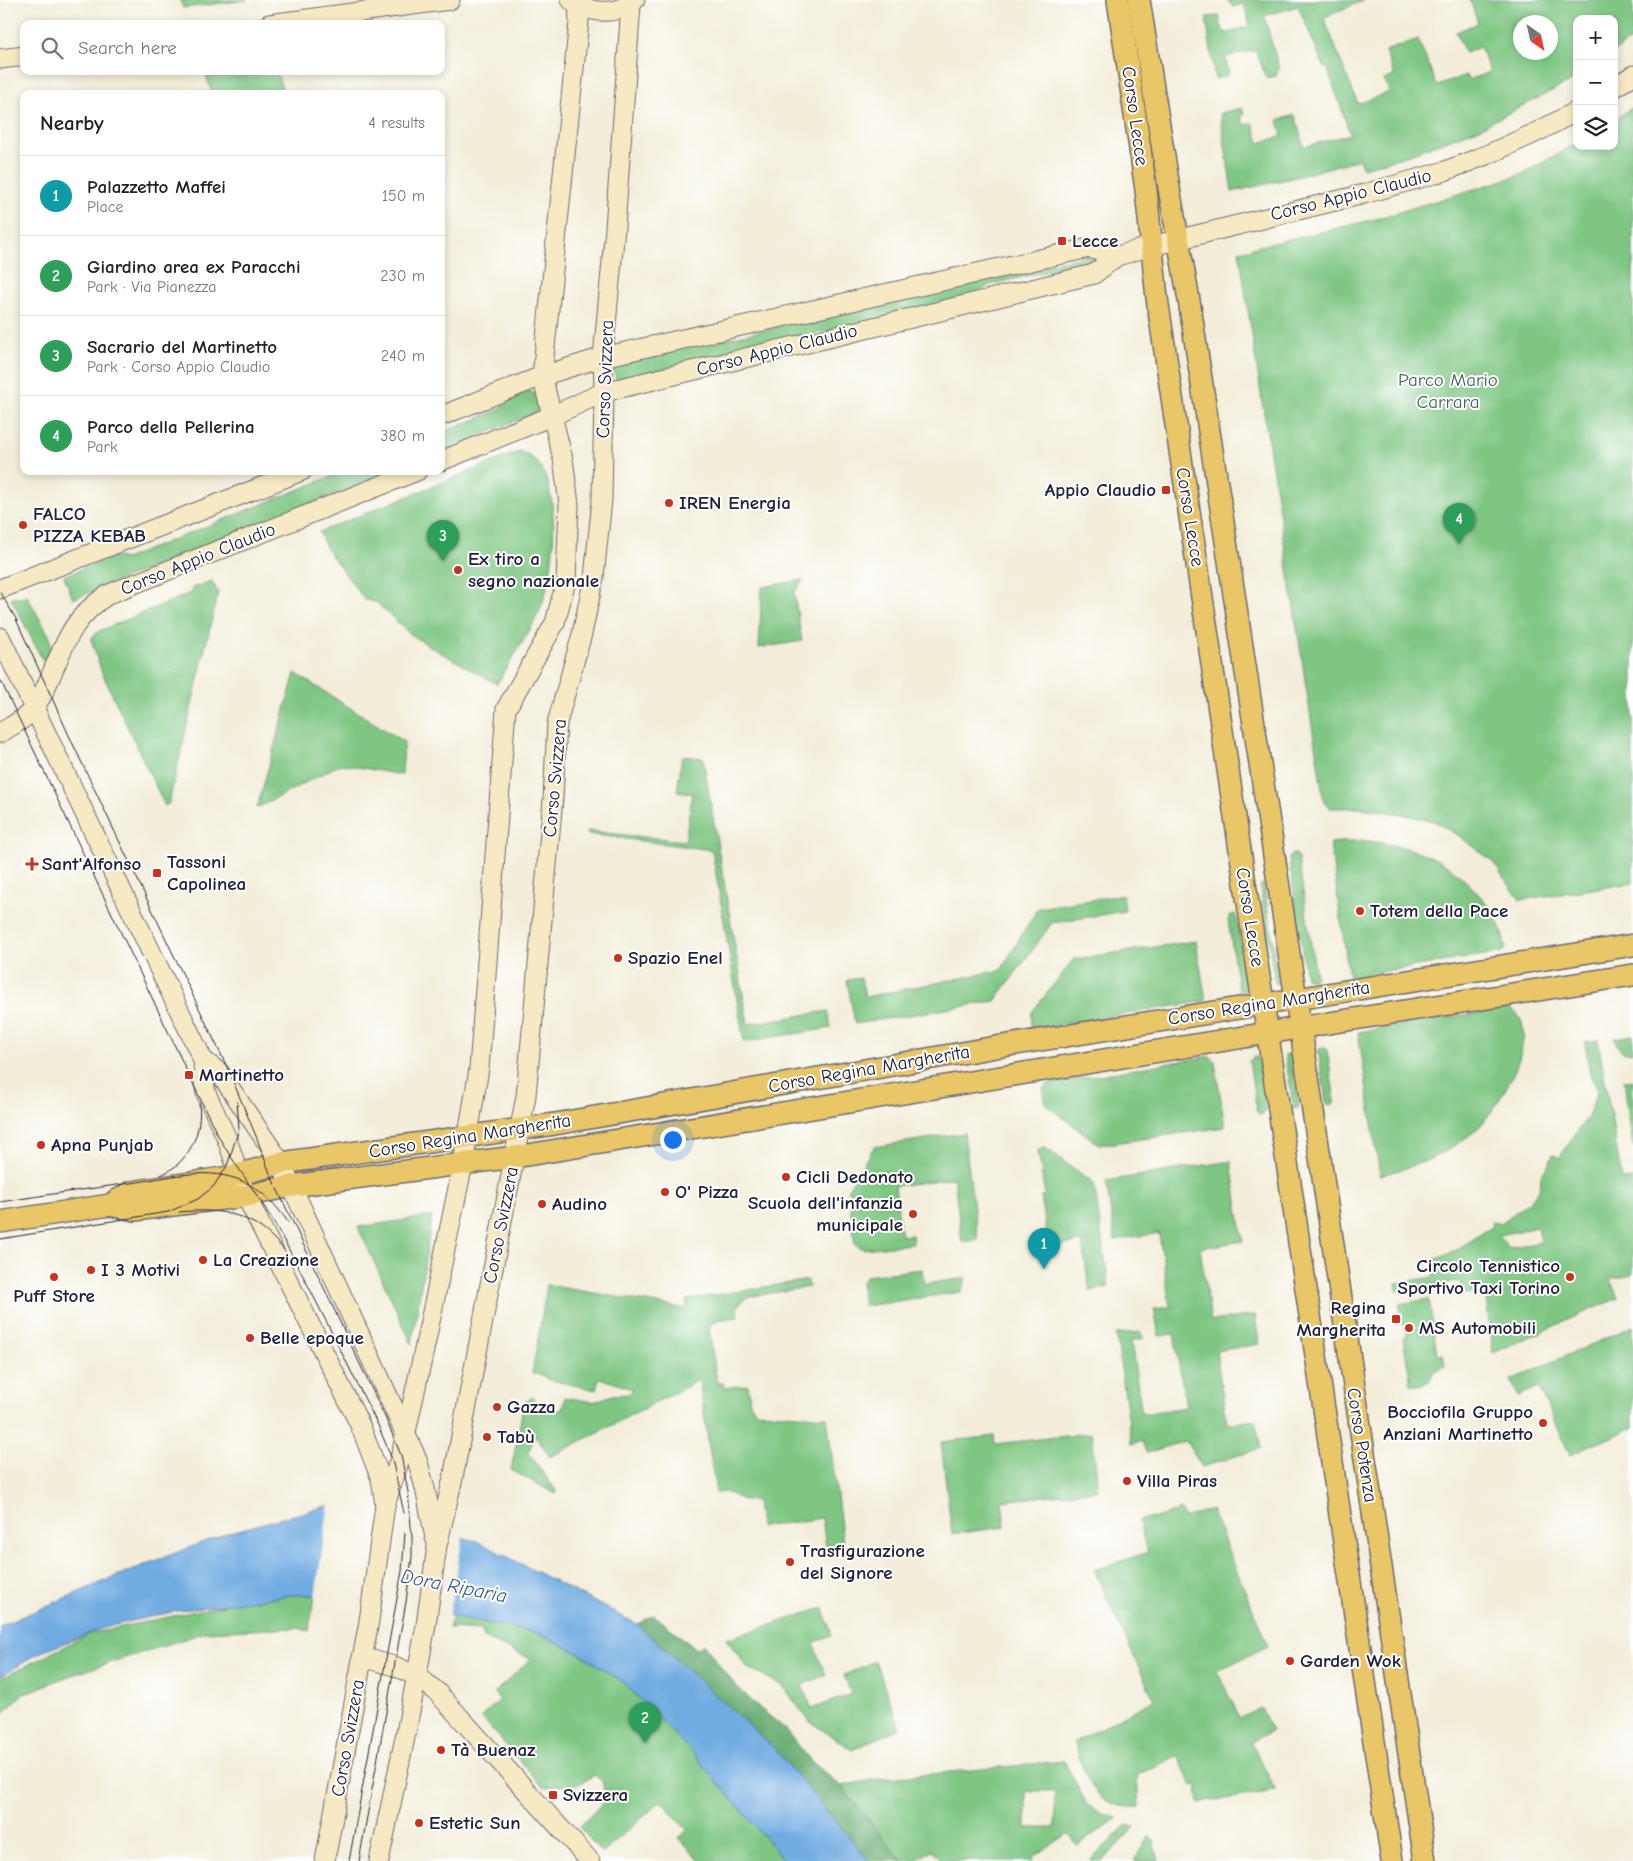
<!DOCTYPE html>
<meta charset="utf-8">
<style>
body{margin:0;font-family:"Comic Neue",sans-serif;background:#f6f6f6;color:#222}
.controls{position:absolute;right:15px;top:15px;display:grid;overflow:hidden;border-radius:10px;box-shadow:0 2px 8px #0003}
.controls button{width:45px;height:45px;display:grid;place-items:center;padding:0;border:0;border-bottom:1px solid #e0e0e0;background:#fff;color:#222;font:25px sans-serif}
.compass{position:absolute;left:1513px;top:15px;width:45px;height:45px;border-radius:50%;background:#fff;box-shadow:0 2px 8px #0003;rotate:146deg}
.you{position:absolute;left:672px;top:1139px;width:18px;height:18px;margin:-12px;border:4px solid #fff;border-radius:50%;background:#1a73e8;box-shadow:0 0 0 8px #1a73e833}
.badge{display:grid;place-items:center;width:32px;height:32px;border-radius:50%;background:#c8321e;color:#fff;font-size:16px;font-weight:700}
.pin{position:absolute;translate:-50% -41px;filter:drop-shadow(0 1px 2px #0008)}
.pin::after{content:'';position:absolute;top:26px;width:18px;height:15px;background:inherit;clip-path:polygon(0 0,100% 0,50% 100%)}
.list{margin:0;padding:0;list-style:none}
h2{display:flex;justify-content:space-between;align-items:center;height:65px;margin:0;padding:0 20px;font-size:21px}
h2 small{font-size:16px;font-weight:400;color:#767676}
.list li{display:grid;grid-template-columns:32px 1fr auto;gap:15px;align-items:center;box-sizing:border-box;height:80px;padding:0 20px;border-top:1px solid #e0e0e0}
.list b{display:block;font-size:19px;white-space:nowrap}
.list p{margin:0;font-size:16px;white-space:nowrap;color:#767676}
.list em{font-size:16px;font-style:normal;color:#767676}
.icon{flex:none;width:28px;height:28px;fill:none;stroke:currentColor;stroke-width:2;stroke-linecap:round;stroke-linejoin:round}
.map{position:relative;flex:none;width:1633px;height:1861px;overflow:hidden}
.search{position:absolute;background:#fff;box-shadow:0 2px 8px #0003;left:20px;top:20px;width:425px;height:55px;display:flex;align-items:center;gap:12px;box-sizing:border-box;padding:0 18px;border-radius:10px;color:#767676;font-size:19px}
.panel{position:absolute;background:#fff;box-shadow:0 2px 8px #0003;left:20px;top:90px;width:425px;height:385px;border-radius:10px}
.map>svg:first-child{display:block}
</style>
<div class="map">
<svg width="1633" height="1861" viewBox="0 0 1633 1861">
<rect width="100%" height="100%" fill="#fff"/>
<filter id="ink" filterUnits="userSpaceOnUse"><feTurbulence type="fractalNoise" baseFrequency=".02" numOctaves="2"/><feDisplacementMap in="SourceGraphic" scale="10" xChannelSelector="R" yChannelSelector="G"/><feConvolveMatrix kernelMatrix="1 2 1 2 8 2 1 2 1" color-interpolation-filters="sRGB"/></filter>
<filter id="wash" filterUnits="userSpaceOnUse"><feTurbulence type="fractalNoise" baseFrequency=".0096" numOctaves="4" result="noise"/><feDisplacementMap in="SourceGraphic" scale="20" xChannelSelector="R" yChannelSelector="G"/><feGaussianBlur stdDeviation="1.12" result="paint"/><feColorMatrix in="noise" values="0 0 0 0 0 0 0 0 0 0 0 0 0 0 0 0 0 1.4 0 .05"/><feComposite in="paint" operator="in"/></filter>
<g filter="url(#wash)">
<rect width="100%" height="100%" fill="#f3edd9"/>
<g fill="#7ec682" stroke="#50745e" fill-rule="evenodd">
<polygon points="180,0 247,0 183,8"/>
<path d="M1227,0H1364L1324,18L1358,104L1389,92L1384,80L1394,76L1385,51L1418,39L1437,86L1466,75L1468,80L1490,72L1480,47L1465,53L1456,32L1478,23L1470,0H1633V39L1614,52V19H1577V78L1478,129L1399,158L1363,168L1359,159L1300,176L1232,192L1220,113L1242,108L1244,115L1241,116L1244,125L1253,123L1259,143L1282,136L1278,120L1295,115L1304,147L1350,134L1327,67H1324L1298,6L1264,16L1279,68L1276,76L1266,78L1256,50L1225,57L1229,73L1226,76L1215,79L1206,17L1219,16L1223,31L1228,33L1250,26L1244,4L1233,7ZM1550,22V52H1520V22Z"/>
<polygon points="205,71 276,71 284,94 212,94"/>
<polygon points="1633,107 1633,883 1520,900 1492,861 1459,836 1434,821 1401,814 1361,808 1330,808 1324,803 1239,251 1376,219 1520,175 1577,143 1577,146 1614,146 1614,120"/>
<polygon points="1102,252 1104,258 989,285 973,297 616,380 613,365"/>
<path d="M529,391C538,394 540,397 541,406L537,412L441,452V433L501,409L504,399Z"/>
<path d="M520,451C525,454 532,457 536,461C563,490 555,578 539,612C527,637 511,660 497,684L436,650L410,634L376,602L365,600L328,551L319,532Z"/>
<polygon points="345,471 393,471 73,599 64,576 115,556 125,559"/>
<polygon points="803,580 794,593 802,641 759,648 762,587"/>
<polygon points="212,581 218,593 169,803 165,806 102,673 91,639 97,632 193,592 192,588"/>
<polygon points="27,596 50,637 51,653 43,661 11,598"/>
<polygon points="295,673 404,742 402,775 341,764 257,808"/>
<polygon points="682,756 703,758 748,1024 828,1011 831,1028 744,1042 712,850 587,834 587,831 685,841 692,793 677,791"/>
<path d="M1361,840C1383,843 1404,846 1425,854C1456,866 1488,899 1501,929C1503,935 1504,942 1506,948L1503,952L1349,977L1330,843Z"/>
<polygon points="1292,854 1296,854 1298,858 1316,977 1313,980 1306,978 1289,858"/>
<polygon points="1262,883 1264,885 1279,983 1277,985 1275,983 1260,886"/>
<polygon points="1123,895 1125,911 1052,923 995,1001 855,1024 847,980 861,978 865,997 1001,970 1038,908"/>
<polygon points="1235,914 1237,919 1248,987 1245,990 1241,991 1238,987 1228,920 1231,915"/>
<polygon points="1196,941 1206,1001 1039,1028 1031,1026 1032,1012 1074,959"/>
<path d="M1509,1008C1512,1010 1516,1012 1518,1015C1538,1042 1498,1108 1478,1128C1472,1134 1464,1139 1457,1144C1434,1160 1407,1169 1380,1175L1358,1032Z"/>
<polygon points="1633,1035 1633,1052 1624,1053 1617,1046 1615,1038"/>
<path d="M1598,1040L1622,1180L1633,1179V1275L1610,1279L1618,1298L1493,1353L1485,1291L1463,1294L1461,1281L1397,1290L1396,1283L1434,1277L1432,1261L1455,1251L1493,1226L1491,1222L1501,1223L1529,1202L1540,1189L1541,1176L1549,1164L1553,1154L1559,1158L1588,1116L1598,1090L1590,1075L1585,1042ZM1538,1227L1541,1242L1508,1248L1499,1235Z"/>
<polygon points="1324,1047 1327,1050 1335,1100 1333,1104 1328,1105 1326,1102 1318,1050"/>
<polygon points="1286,1054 1290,1054 1291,1056 1299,1105 1298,1108 1294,1109 1285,1057"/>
<polygon points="1210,1056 1215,1061 1225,1127 1100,1145 1046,1105 1043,1088 1047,1084"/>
<polygon points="1255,1057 1258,1058 1266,1111 1264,1114 1259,1115 1257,1112 1249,1061"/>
<polygon points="1633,1080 1633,1147 1624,1081"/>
<polygon points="964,1133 978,1240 962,1242 954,1178 895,1186 901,1236 912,1235 913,1244 863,1249 855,1244 848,1189 874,1147"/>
<polygon points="1044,1147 1094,1183 1109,1287 1090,1291 1082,1242 1049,1247 1041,1196 1045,1195 1038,1151"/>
<polygon points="1231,1161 1243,1241 1200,1248 1211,1321 1255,1315 1259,1344 1216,1351 1227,1424 1255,1420 1261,1448 1202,1467 1186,1441 1146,1453 1142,1440 1132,1444 1116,1334 1140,1332 1145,1338 1131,1341 1142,1414 1186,1407 1174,1334 1159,1336 1154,1309 1170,1307 1159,1233 1115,1240 1106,1181"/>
<polygon points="432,1216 412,1344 358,1227"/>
<polygon points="922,1269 924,1284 967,1278 961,1292 864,1306 861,1283 866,1276"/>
<polygon points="808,1280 809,1287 747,1297 737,1306 738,1317 717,1320 709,1328 717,1383 723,1383 724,1388 748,1385 750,1402 756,1412 827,1417 843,1542 826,1547 822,1518 760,1527 757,1501 743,1500 726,1492 716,1493 699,1380 550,1457 536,1436 528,1452 557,1492 556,1494 511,1470 524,1403 533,1397 541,1410 562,1410 565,1397 593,1402 613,1395 629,1394 633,1389 599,1378 596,1390 546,1379 543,1375 532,1374 547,1285 687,1309 686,1300"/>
<polygon points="1429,1299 1437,1355 1443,1354 1445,1366 1434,1372 1429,1381 1420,1386 1411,1384 1403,1338 1407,1336 1406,1325 1401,1324 1399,1304"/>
<polygon points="1633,1326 1633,1428 1570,1455 1539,1387 1518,1396 1511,1380"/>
<polygon points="1092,1433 1098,1490 1002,1501 1005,1527 952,1534 941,1442 994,1436 995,1444"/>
<path d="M1211,1509L1268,1646L1217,1671L1240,1718L1261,1708L1272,1731L1251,1742L1276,1791L1199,1803L1197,1784L1192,1786L1178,1756L1137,1775L1139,1807C1093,1810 1087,1778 1074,1742L1154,1700L1094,1570L1148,1552L1138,1521L1152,1517L1153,1519L1181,1510L1184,1518Z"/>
<polygon points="291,1595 315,1595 309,1631 297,1628 206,1632 63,1678 22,1695 0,1717 0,1679 89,1634 238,1602"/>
<polygon points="823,1608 832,1635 813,1643 826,1675 802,1685 812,1709 851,1694 844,1675 875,1661 900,1728 852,1750 809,1721 783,1686 747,1667 726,1639"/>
<polygon points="453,1616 538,1633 584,1656 624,1683 691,1751 785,1861 701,1861 679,1838 687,1830 661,1801 602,1853 579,1827 606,1799 602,1781 595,1775 577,1785 543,1787 481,1717 500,1700 494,1693 531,1659 484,1638 482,1630 449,1628"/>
<path d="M1064,1761L1087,1805L1102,1814L1118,1818L1077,1846L1068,1833L1033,1857L1034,1861H943L932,1850L915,1861H902L841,1786L878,1779ZM1026,1791H1055V1828H1026Z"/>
<polygon points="1126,1825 1135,1827 1102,1861 1090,1861"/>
<polygon points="1149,1836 1154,1840 1159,1861 1134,1861"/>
</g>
<polygon fill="#66ab70" stroke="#446656" points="654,1615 696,1649 704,1644 728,1677 757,1706 787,1730 810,1760 841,1786 902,1861 869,1861 773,1747 637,1624"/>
<polygon fill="#70abe1" stroke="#49668e" points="327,1506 477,1541 637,1624 773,1747 869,1861 785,1861 691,1751 624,1683 584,1656 538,1633 468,1619 315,1595 291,1595 176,1611 106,1627 39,1653 0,1677 0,1626 121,1574 227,1533"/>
<polygon fill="#f3edd9" points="329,1504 463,1535 449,1618 315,1597"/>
</g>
<g filter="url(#ink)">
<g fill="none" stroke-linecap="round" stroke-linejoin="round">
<g stroke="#6b6972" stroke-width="21">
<g id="secondary">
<path d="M571,0C590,14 616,16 635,0"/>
<polyline points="269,24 450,0"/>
<polyline points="0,59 24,56"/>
<polyline points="1614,88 1633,75"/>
<polyline points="441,416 542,376 603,357 1089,248 1117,256"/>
<polyline points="441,461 554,415 604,392 1094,274 1117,256 1152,246 1364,194 1445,171 1489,154 1537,132 1577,111"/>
<polyline points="0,589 302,471"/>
<polyline points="0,637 203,1060 204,1082 206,1093 227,1139 246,1196 360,1425 381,1479 385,1505 369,1621 325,1861"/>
<path d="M0,733C11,726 26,719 34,708C42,698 47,685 52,673C67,638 75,615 109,594L417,471"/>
<polyline points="203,1060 219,1072 281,1163 417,1459 425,1488 435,1538"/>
<polyline points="385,1505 401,1455 423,1355 463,1164 479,1069 506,709 555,623 566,581 569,504 563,459 542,376 579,21 578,6"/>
<polyline points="362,1657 394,1666 417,1676 436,1691 590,1861"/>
<polyline points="379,1861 407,1728 426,1625 437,1546 453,1478 526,1096 553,799 557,723 582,634 594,577 602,500 604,392 603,357 615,228 631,4"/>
</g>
</g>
<g stroke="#6b6972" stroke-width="24">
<g id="primary">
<polyline points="1118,0 1146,190 1157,298 1392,1861"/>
<polyline points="1139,0 1170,194 1189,300 1306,1064 1425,1861"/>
<polyline points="110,1205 131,1192 229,1177 281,1163 555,1124 996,1047 1633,945"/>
<polyline points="0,1222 110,1205 135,1210 165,1206 246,1196 291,1186 515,1157 1335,1022 1633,975"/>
</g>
</g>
<use href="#secondary" stroke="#f6e9c3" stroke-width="19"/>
<use href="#primary" stroke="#e9c769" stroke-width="21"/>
<g stroke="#22223b" stroke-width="1">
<polyline points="0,592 15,617 72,742 227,1067 256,1136 271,1176 385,1417 401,1455 408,1492 412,1537 412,1557 406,1602 359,1861"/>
<path d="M0,679L216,1132C233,1163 255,1190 273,1221C311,1287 343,1357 378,1425L392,1459L404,1513"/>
<path d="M161,1175C189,1163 203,1132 199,1103"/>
<path d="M0,1202C44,1195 88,1189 131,1183C166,1178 202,1167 237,1179C258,1186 276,1204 288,1222"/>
<path d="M179,1212C223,1208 254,1213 284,1250"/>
<polyline points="0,1239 168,1212 198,1199 213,1187 227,1166 239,1129 237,1101"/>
<polyline points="349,1861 402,1571 405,1533"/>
</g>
</g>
</g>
<g fill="#c8321e" stroke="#fff" stroke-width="2">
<rect x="1057" y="236" width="10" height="10" rx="2.5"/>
<rect x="1161" y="485" width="10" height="10" rx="2.5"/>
<circle cx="669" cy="503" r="5"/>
<circle cx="23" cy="525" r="5"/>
<circle cx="458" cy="570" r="5"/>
<path d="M29.5 856.5h5v5h5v5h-5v5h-5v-5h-5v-5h5z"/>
<rect x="152" y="868" width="10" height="10" rx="2.5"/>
<circle cx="1360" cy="911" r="5"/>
<circle cx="618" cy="958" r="5"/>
<rect x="184" y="1070" width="10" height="10" rx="2.5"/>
<circle cx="41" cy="1145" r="5"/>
<circle cx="786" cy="1177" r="5"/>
<circle cx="665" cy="1192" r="5"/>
<circle cx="542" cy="1204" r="5"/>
<circle cx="913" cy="1214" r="5"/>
<circle cx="203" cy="1260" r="5"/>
<circle cx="91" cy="1270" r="5"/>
<circle cx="54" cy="1277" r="5"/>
<circle cx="1570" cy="1277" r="5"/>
<rect x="1391" y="1314" width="10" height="10" rx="2.5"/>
<circle cx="1409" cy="1328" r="5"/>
<circle cx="250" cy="1338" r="5"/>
<circle cx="497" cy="1407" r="5"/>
<circle cx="1543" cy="1423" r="5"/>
<circle cx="487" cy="1437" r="5"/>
<circle cx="1127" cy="1481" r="5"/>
<circle cx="790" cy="1562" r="5"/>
<circle cx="1290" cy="1661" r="5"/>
<circle cx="441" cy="1750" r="5"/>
<rect x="548" y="1790" width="10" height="10" rx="2.5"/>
<circle cx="419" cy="1823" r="5"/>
</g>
<g text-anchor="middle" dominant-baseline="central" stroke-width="4" stroke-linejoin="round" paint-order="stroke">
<g font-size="19" fill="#22223b" stroke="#fff">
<text transform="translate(1135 116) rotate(82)">Corso Lecce</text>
<text transform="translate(1351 195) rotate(-14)">Corso Appio Claudio</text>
<text transform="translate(777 350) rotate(-14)">Corso Appio Claudio</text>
<text transform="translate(605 379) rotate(-88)">Corso Svizzera</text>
<text transform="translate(1190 517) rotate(81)">Corso Lecce</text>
<text transform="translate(198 559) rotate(-22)">Corso Appio Claudio</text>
<text transform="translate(555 778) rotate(-85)">Corso Svizzera</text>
<text transform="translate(1250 917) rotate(81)">Corso Lecce</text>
<text transform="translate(1269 1003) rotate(-9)">Corso Regina Margherita</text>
<text transform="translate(869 1069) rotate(-10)">Corso Regina Margherita</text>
<text transform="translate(470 1136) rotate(-9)">Corso Regina Margherita</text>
<text transform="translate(501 1225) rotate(-79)">Corso Svizzera</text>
<text transform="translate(1362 1445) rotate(81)">Corso Potenza</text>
<text transform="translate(348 1738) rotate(-80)">Corso Svizzera</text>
</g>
<g font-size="19" font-weight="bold" fill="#22223b" stroke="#fff" text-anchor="start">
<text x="1072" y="241">Lecce</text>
<text x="1156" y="490" text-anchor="end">Appio Claudio</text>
<text x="679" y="503">IREN Energia</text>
<text x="33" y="514">FALCO<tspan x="33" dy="22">PIZZA KEBAB</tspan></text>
<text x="468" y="559">Ex tiro a<tspan x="468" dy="22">segno nazionale</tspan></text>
<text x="167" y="862">Tassoni<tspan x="167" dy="22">Capolinea</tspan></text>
<text x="42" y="864">Sant'Alfonso</text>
<text x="1370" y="911">Totem della Pace</text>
<text x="628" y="958">Spazio Enel</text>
<text x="199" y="1075">Martinetto</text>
<text x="51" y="1145">Apna Punjab</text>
<text x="796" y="1177">Cicli Dedonato</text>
<text x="675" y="1192">O' Pizza</text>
<text x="903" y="1203" text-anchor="end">Scuola dell'infanzia<tspan x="903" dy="22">municipale</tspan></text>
<text x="552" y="1204">Audino</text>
<text x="213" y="1260">La Creazione</text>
<text x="1560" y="1266" text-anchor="end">Circolo Tennistico<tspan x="1560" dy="22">Sportivo Taxi Torino</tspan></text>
<text x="101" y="1270">I 3 Motivi</text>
<text x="54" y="1296" text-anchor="middle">Puff Store</text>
<text x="1386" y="1308" text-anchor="end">Regina<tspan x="1386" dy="22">Margherita</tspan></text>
<text x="1419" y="1328">MS Automobili</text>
<text x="260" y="1338">Belle epoque</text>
<text x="507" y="1407">Gazza</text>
<text x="1533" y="1412" text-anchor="end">Bocciofila Gruppo<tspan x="1533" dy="22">Anziani Martinetto</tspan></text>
<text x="497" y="1437">Tabù</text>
<text x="1137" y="1481">Villa Piras</text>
<text x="800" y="1551">Trasfigurazione<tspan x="800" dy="22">del Signore</tspan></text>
<text x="1300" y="1661">Garden Wok</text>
<text x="451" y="1750">Tà Buenaz</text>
<text x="563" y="1795">Svizzera</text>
<text x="429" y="1823">Estetic Sun</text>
</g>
<g font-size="19" fill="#476457" stroke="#fff">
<text x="1448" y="380">Parco Mario<tspan x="1448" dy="22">Carrara</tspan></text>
</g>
<g font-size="20" font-style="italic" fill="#41597d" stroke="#fff">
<text transform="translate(454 1586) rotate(11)">Dora Riparia</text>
</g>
</g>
</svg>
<div class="controls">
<button>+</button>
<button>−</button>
<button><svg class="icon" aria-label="layers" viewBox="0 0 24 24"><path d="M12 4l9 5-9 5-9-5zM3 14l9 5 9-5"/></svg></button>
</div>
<svg class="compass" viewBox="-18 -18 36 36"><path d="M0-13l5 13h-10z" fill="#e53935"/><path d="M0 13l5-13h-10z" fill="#767676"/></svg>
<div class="you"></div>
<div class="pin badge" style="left:1044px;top:1269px;background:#0f9aa8">1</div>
<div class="pin badge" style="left:645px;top:1743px;background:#2e9e5b">2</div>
<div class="pin badge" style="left:443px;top:561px;background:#2e9e5b">3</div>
<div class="pin badge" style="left:1459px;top:544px;background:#2e9e5b">4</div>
<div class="search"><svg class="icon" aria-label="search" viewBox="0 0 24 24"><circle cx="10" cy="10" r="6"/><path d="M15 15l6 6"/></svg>Search here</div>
<section class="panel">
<h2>Nearby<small>4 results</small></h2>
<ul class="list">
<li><span class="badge" style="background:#0f9aa8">1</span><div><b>Palazzetto Maffei</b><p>Place</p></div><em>150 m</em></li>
<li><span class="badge" style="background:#2e9e5b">2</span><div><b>Giardino area ex Paracchi</b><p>Park · Via Pianezza</p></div><em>230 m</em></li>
<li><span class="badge" style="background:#2e9e5b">3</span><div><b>Sacrario del Martinetto</b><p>Park · Corso Appio Claudio</p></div><em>240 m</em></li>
<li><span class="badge" style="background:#2e9e5b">4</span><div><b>Parco della Pellerina</b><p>Park</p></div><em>380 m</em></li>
</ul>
</section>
</div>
